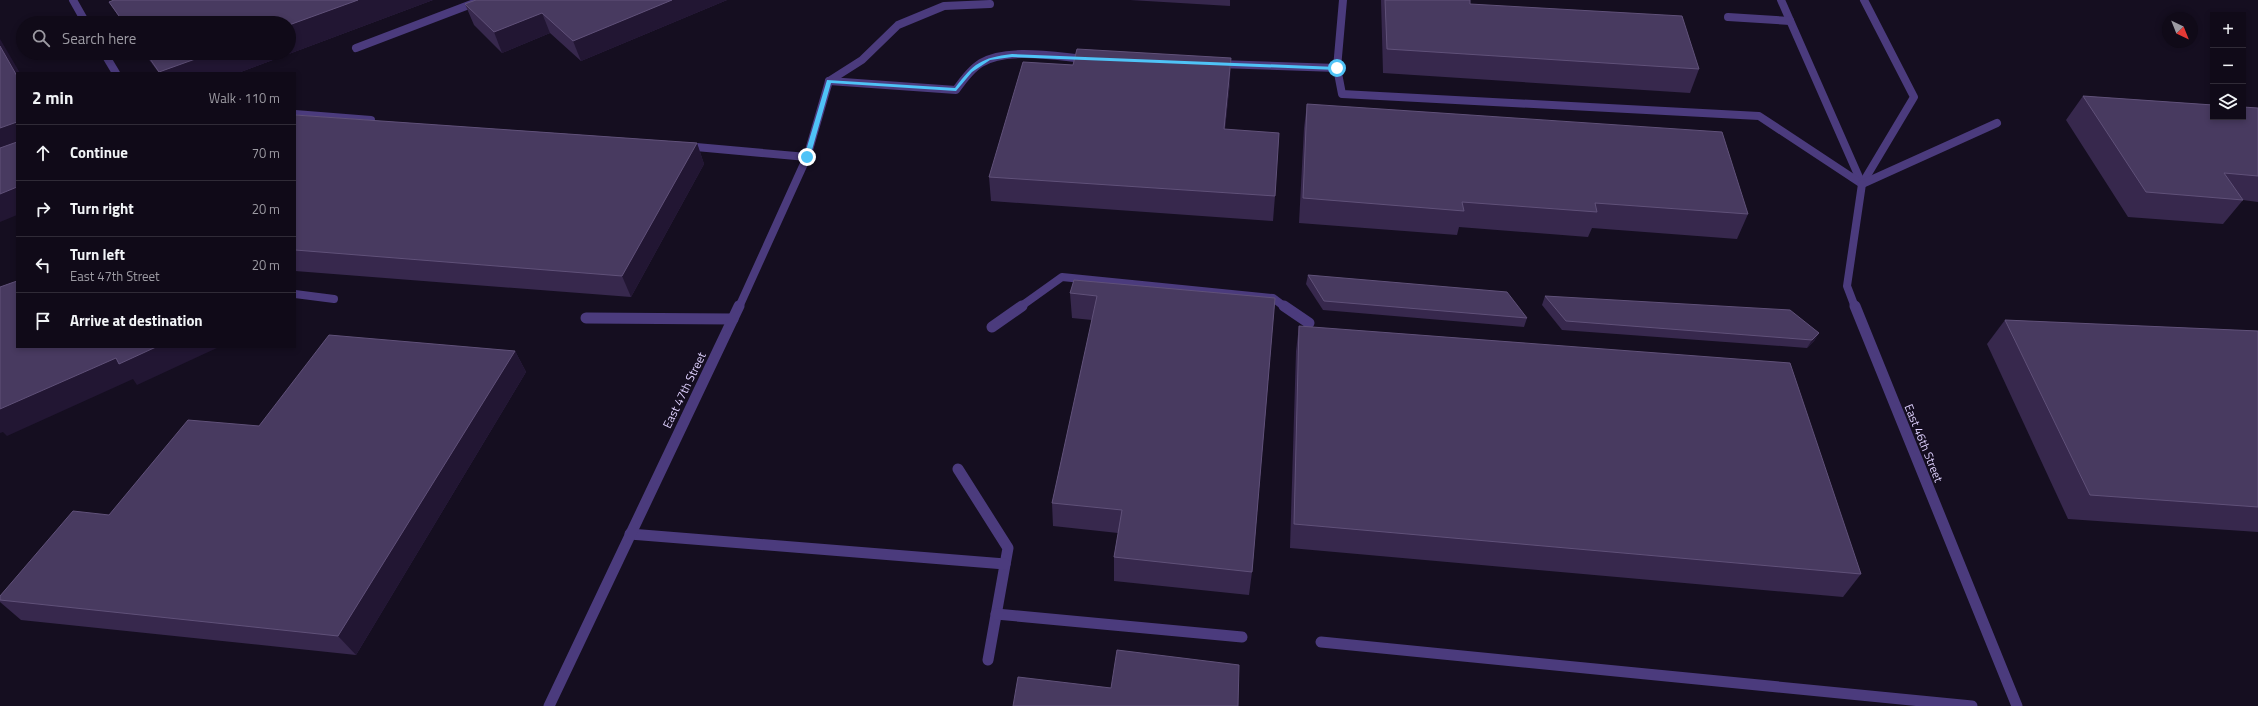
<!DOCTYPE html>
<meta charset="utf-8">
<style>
body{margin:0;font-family:"Titillium Web",sans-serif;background:#191321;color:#f1f3f6}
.controls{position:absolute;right:12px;top:12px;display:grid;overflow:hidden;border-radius:0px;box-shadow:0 2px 6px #0003}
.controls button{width:36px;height:36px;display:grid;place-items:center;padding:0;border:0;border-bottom:1px solid #302b37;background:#100a18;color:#f1f3f6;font:20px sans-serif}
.compass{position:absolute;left:2162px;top:12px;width:36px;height:36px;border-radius:50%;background:#100a18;box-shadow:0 2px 6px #0003;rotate:137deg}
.stop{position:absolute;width:12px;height:12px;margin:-9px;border:3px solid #4fc3f7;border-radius:50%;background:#fff}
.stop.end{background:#4fc3f7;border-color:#fff;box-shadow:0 1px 4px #0008}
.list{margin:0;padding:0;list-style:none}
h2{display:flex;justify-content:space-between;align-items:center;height:52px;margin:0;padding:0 16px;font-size:17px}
h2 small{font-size:13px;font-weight:400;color:#9c9aa2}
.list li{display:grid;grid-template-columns:26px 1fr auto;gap:12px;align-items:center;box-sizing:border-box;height:56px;padding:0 16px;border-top:1px solid #302b37}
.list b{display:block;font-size:15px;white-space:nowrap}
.list p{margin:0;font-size:13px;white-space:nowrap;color:#9c9aa2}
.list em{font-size:13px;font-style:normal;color:#9c9aa2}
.icon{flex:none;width:22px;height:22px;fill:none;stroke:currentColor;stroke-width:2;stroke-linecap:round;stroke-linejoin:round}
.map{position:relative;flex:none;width:2258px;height:706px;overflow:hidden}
.search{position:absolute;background:#100a18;box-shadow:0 2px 6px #0003;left:16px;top:16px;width:280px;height:44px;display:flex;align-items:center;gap:10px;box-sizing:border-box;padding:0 14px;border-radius:22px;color:#9c9aa2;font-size:15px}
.panel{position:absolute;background:#100a18;box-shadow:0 2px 6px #0003;left:16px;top:72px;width:280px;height:276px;border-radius:0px}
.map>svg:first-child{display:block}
</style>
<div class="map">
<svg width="2258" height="706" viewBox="0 0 2258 706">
<rect width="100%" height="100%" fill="#150e20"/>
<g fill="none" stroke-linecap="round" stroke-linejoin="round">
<g stroke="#4b3b7d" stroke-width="8">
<polyline points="73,0 86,23"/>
<polyline points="1781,0 1862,184"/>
<polyline points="1728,17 1790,21"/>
<polyline points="356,48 482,0"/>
<polyline points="104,53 116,73"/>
<polyline points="1218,64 1337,68 1343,0"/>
<polyline points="1337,68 1342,94 1759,116 1862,184"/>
<path d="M829,81L956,90C963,80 971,69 981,63C1007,47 1059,57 1088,59"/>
<polyline points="829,81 862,60 898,25 944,6 990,4"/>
<polyline points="295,114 371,120"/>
<polyline points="685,146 807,157"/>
<polyline points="1862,184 1914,97 1864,0"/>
<polyline points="1862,184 1997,123"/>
<polyline points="295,294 334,299"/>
<polyline points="1020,307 1062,277 1273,298 1285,307"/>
</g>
<g stroke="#4b3b7d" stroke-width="11">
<polyline points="1284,306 1309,323"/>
<polyline points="586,318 733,319"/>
<polyline points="992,327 1022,306"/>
<polyline points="958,469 1008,548 988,660"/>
<polyline points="630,534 1005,564"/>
<polyline points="996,614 1242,637"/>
<polyline points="1321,642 1972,706"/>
</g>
<g stroke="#4b3b7d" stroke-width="8">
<polyline points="739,307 807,157 829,81"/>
<polyline points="1855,307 1847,286 1862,184"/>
</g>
<g stroke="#4b3b7d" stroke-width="11">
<polyline points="1855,306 2017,706"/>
<polyline points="549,706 739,306"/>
</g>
</g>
<g fill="#37284d">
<polygon points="114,0 433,0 238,73 159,73 144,53 289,53 289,23 123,23 109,2"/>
<polygon points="727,0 581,61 550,33 502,53 474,25 465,4"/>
<polygon points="1130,0 1230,0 1230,6"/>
<polygon points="1381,0 1470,0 1470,4 1699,69 1690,93 1383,73"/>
<polygon points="1230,82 1225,129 1275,196 1273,221 991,201 989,177"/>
<polygon points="2083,96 2258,108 2258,202 2243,200 2223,224 2128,217 2066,120"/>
<polygon points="1307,104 1748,214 1737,239 1592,228 1588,237 1459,227 1457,235 1299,223 1304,128"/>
<polygon points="295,115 697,143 704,164 631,297 295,271"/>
<polygon points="1308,275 1527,318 1524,327 1323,310 1306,284"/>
<polygon points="1070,293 1275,298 1252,572 1249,595 1114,581 1114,557 1118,533 1053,526 1052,503 1092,320 1072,318"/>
<polygon points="1545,296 1819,333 1814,341 1807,348 1562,330 1542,305"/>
<polygon points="2005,320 2258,331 2258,532 2068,519 1987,344"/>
<polygon points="1299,326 1861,574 1843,597 1290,548 1296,351"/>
<polygon points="515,351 526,372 356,655 21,620 0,602 0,596 109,515 259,426"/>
</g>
<g fill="#221633">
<polygon points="358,0 433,0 238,73 160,73 159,72 212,53 289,53 289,25"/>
<polygon points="672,0 727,0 581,61 573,41"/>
<polygon points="542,13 550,33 502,53 494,32"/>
<polygon points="0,39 20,73 17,73 17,76 0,46"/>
<polygon points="1231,58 1230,82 1222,154 1224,129"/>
<polygon points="17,122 17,153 0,159 0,128"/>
<polygon points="697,143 704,164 631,297 622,276"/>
<polygon points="17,187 17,215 0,222 0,194"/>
<polygon points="1819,333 1814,341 1807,348 1812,340"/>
<polygon points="156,347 219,347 137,385 133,379 7,436 3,432 0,433 0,409 116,358"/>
<polygon points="515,351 526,372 356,655 338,636"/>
</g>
<g fill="#483a60" stroke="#605179">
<polygon points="114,0 358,0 289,25 289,23 124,23 109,2"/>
<polygon points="476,0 672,0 573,41 542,13 494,32 465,4"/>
<polygon points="1385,0 1470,0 1470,4 1682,16 1699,69 1387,49"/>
<polygon points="0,46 17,76 17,122 0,128"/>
<polygon points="1077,49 1231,58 1224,129 1279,133 1275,196 989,177 1023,62 1073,65"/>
<polygon points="146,53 212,53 159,72"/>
<polygon points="2083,96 2213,105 2213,117 2243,117 2243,107 2258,108 2258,176 2224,173 2243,200 2146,192"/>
<polygon points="1307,104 1722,132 1748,214 1595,203 1597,212 1462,202 1464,211 1303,198"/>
<polygon points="295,115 697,143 622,276 295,250"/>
<polygon points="17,142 17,187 0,194 0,148"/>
<polygon points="1308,275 1507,292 1527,318 1324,301"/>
<polygon points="1074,280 1275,298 1252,572 1114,557 1122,510 1052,503 1097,296 1070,293"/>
<polygon points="17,281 17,347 156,347 119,364 116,358 0,409 0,287"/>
<polygon points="1545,296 1790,310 1819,333 1812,340 1566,321"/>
<polygon points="2005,320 2258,331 2258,507 2090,495"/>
<polygon points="1299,326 1790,363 1861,574 1294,524"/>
<polygon points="329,335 515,351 338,636 0,600 0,596 73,511 109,515 188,420 259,426"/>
<polygon points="1117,650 1239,665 1238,706 1013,706 1018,677 1111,688"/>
</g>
<path fill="#4fc3f7" d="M1012,54L1337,67L1339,68L1337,70L1012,57L990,60L972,72L956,91L831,83L810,157L807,158L804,157L827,80L955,88C974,63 981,58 1012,54Z"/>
<g text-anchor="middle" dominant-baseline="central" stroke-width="3" stroke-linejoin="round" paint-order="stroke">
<g font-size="12" fill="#ddcffd" stroke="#150e20">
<text transform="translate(684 390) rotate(-64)">East 47th Street</text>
<text transform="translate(1924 443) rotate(68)">East 46th Street</text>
</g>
</g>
</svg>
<div class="controls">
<button>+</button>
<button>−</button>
<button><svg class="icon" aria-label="layers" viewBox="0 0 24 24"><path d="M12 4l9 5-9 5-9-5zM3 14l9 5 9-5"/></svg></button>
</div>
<svg class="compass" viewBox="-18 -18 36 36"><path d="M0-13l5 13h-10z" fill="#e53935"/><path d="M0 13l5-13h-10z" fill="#9c9aa2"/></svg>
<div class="stop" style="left:1337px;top:68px"></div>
<div class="stop end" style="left:807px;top:157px"></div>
<div class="search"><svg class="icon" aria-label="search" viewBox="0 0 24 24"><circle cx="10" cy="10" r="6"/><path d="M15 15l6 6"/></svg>Search here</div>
<section class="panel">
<h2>2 min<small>Walk · 110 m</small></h2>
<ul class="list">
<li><svg class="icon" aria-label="ahead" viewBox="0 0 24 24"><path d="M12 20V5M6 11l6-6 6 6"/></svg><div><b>Continue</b></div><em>70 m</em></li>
<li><svg class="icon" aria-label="right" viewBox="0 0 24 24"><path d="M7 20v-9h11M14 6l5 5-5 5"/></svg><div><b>Turn right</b></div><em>20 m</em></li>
<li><svg class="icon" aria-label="left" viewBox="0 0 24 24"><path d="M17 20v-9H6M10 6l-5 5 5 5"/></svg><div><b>Turn left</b><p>East 47th Street</p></div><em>20 m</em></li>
<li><svg class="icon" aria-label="arrive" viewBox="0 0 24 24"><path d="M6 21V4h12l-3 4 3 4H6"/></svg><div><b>Arrive at destination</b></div></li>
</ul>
</section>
</div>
